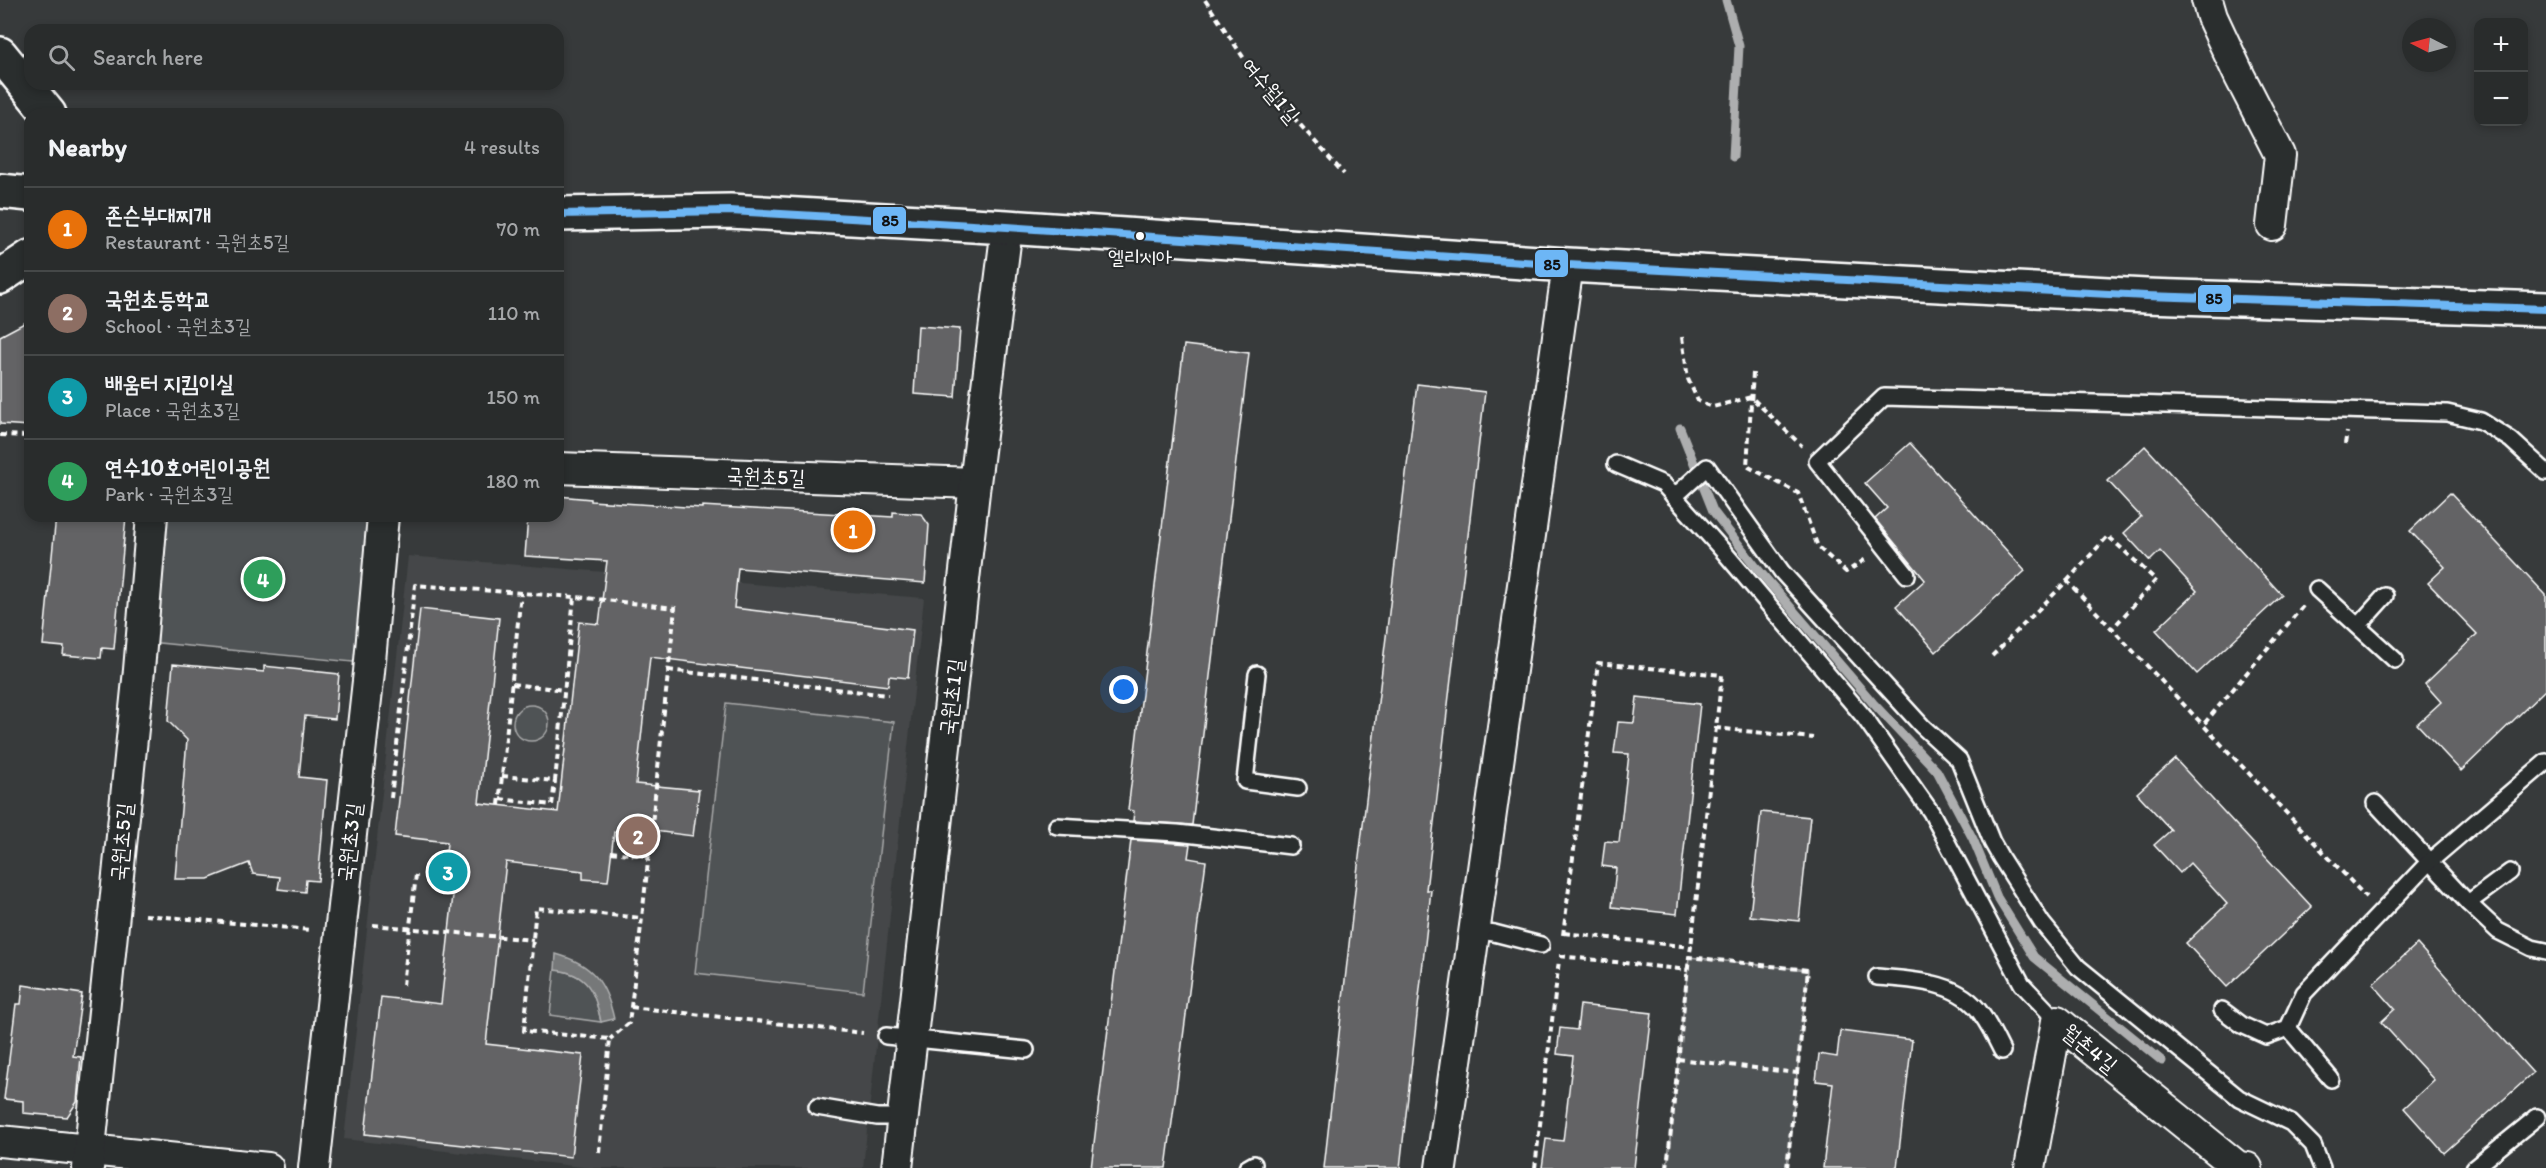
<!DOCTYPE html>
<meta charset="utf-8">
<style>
body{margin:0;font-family:Itim,"Poor Story",sans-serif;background:#313434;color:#f1f3f6}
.controls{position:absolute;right:18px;top:18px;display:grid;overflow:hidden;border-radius:12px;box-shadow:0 3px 9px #0003}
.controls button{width:54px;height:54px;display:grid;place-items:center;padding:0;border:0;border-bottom:2px solid #454848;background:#292c2c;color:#f1f3f6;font:30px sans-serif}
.compass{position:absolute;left:2402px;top:18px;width:54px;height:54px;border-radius:50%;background:#292c2c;box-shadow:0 3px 9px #0003;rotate:276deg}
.you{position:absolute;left:1124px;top:690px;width:21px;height:21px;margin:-15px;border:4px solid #fff;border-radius:50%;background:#1a73e8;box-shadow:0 0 0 9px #1a73e833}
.badge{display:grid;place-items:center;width:39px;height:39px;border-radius:50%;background:#bca0f2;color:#fff;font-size:20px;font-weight:700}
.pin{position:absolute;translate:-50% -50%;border:3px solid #fff;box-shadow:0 2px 6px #0006}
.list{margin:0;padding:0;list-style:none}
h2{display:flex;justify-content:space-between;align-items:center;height:78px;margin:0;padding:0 24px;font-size:26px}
h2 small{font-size:20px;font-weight:400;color:#a5a7a9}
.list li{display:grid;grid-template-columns:39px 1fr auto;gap:18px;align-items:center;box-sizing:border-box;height:84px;padding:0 24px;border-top:2px solid #454848}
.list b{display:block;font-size:22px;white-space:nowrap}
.list p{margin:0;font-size:20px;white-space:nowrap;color:#a5a7a9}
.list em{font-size:20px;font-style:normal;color:#a5a7a9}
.icon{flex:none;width:33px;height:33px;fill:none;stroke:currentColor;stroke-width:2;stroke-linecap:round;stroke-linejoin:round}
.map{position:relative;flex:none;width:2546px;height:1168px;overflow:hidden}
.search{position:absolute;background:#292c2c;box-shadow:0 3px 9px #0003;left:24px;top:24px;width:540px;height:66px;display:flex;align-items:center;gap:15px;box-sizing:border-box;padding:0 21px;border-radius:18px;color:#a5a7a9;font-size:22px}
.panel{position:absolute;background:#292c2c;box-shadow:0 3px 9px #0003;left:24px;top:108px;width:540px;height:414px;border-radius:18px}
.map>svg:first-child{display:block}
</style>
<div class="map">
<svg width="2546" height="1168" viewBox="0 0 2546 1168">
<rect width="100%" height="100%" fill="#373a3b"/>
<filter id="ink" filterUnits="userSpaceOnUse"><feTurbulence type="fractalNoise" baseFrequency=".0167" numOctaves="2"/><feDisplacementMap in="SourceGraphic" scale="12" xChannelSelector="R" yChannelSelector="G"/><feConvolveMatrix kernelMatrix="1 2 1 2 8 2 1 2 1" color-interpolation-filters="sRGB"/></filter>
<g filter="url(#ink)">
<polygon fill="#444748" points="408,556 924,598 863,1168 590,1168 344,1139"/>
<g fill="#505354" stroke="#a8a9aa" stroke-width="1.5">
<polygon points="161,516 377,516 363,663 149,642"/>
<polygon points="726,703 894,722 863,992 695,973"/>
<circle cx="531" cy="723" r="18"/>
<polygon points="1689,957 1808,970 1787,1168 1667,1168"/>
<path d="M555,970C588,973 595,992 601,1022L550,1015Z"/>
</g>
<path fill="#767879" stroke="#adaeaf" stroke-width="1.5" d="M556,954C593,964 606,983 614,1019L601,1022C595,992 588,973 555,970Z"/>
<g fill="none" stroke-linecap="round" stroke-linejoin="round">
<g stroke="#adaeaf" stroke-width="9">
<polyline points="1726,0 1739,46 1733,157"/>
<polyline points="1680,428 1713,511 1756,567 1873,703 1937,771 1973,839 1997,897 2034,957 2162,1061"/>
</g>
</g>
<g fill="#636465" stroke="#fff" stroke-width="1.5">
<polygon points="30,320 30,426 0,424 0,336"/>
<polygon points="918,326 960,329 955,397 914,394"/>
<polygon points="1184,345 1249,353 1192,825 1133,821 1134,811 1128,810"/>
<polygon points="1417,384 1485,392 1426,890 1431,890 1400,1168 1324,1168 1356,882"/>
<polygon points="1910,443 2025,571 1936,652 1896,606 1925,580 1875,519 1887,508 1865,483"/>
<polygon points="2145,446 2282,595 2197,674 2156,630 2197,591 2160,551 2150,561 2124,533 2141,517 2108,481"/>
<polygon points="2450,493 2546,595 2546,689 2461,771 2417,724 2441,702 2425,684 2477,634 2428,583 2445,567 2410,531"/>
<polygon points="558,496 591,499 591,501 702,508 702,506 893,517 893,512 921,514 929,525 925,583 738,568 734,608 913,630 908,678 889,676 888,686 650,657 636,784 699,790 693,836 631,828 630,834 614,832 608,881 583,879 583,871 506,862 486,1044 583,1055 571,1157 365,1134 381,997 441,1004 455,877 444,876 447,842 395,836 420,609 499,618 479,803 558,812 579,622 599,624 607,561 525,556 528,516 558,516"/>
<polygon points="56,516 126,516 114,649 102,648 101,658 63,655 64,647 43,645"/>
<polygon points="173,664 264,672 264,666 339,674 335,719 305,716 299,777 327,780 318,881 306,880 305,892 278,889 280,877 253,874 249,863 208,879 175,879 187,740 168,721"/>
<polygon points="1637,697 1700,704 1677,914 1612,907 1616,868 1602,866 1605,841 1619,842 1629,754 1614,753 1618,722 1634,723"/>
<polygon points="2175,759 2312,907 2227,987 2186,943 2227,904 2190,863 2180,873 2154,845 2171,830 2137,793"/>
<polygon points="1761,812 1810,817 1799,921 1750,916"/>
<polygon points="1131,840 1190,844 1188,858 1206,861 1166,1168 1091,1168"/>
<polygon points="2417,944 2533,1073 2444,1153 2404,1108 2434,1080 2381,1022 2395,1009 2373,984"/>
<polygon points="23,985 82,994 73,1056 81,1057 77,1102 67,1117 23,1113 23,1101 4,1099 16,1004 21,1004"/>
<polygon points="1580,1005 1652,1013 1634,1168 1542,1168 1546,1139 1563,1141 1573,1056 1557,1054 1560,1028 1577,1030"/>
<polygon points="1840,1031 1912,1040 1897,1168 1823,1168 1833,1083 1816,1081 1819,1054 1837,1057"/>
</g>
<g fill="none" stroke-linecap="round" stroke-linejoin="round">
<g stroke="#fff" stroke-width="20">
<g id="lane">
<polyline points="1616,464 1663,484 1724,552 1864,717 1931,812 2022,984 2057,1021"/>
<polyline points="1674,497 1707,467 1782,572 1922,726 1959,760 1992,842 2001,858 2042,923 2078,967 2239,1098 2291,1123 2313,1145 2322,1168"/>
<polyline points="1907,575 1817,461 1884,397 2447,413 2481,421 2511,440 2546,472"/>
<polyline points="2317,589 2395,660"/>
<polyline points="2358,626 2385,596"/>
<polyline points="1257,674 1245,781 1298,788"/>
<polyline points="2375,803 2468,903 2498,931 2532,948 2546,951"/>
<polyline points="1057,826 1177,833 1291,846"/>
<polyline points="2468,903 2510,872"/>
<polyline points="1473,930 1494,933 1541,945"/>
<path d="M1877,977C1914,980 1960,981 1982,1015C1990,1026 1996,1039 2002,1051"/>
<polyline points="2222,1010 2242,1025 2266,1036 2288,1028 2304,993 2429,862 2546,762"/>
<polyline points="2288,1028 2331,1079"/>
<polyline points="886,1036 1026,1050"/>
<polyline points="817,1107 877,1117 903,1117"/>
<polyline points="1247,1168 1254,1164"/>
<polyline points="2474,1168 2537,1117"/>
</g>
</g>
<g stroke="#fff" stroke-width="34">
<g id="street">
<polyline points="2207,0 2212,17 2240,77 2280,155 2272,225"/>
<polyline points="558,468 975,483"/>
<polyline points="0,1141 268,1168"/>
<polyline points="88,1168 139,670 152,516"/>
<polyline points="314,1168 369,672 383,516"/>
<polyline points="897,1168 975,483 1007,227"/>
<polyline points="1441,1168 1568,265"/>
<polyline points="2030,1168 2057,1021 2238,1167 2247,1168"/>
</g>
</g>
<g stroke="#fff" stroke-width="38">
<g id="secondary">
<polyline points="0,54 49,114"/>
<polyline points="0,191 30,194"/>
<polyline points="558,214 730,211 1007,227 1568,265 2146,296 2546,309"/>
<polyline points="0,277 30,257"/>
</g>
</g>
<g stroke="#fff" stroke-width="4" stroke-dasharray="6 4.5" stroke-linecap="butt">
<polyline points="1205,0 1253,72 1344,174"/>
<polyline points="1682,337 1688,379 1698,401 1713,407 1751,397 1802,446"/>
<polyline points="1753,373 1747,466 1798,493 1818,547 1846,572 1866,559"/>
<polyline points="0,435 30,436"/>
<polyline points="2345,444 2347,432"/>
<polyline points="2067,581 2108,536 2156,580 2112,629"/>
<polyline points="2303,606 2203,725 2366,897"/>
<polyline points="1992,656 2067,581 2203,725"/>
<polyline points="668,670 888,695"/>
<polyline points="512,684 564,690"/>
<polyline points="1715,728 1813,738"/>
<polyline points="502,776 555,781 574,597"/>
<polyline points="391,798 415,585 587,598 675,608 642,918"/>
<polyline points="500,799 552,805 555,781"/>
<polyline points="499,805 521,593"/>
<polyline points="611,852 648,856"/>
<polyline points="145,915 311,930"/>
<polyline points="373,925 533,940"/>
<polyline points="1564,933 1691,947 1689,957"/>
<polyline points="1563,935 1598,663 1722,675 1691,947"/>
<polyline points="1560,956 1688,970"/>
<polyline points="403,985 416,875"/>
<polyline points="631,1007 863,1033"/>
<polyline points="1678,1059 1797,1073"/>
<polyline points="599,1152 610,1039 524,1031 536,908 642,918 629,1023 610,1039"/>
<polyline points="1535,1168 1559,960"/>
<polyline points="1667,1168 1689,957 1808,970 1787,1168"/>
</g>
<use href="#lane" stroke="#2a2d2e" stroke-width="15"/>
<use href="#street" stroke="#2a2d2e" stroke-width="30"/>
<use href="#secondary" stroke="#2a2d2e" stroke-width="33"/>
<g stroke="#2a2d2e" stroke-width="12">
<polyline id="bus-1" points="558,214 730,211 1007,227 1568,265 2146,296 2546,309"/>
</g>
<use href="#bus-1" stroke="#6db6f5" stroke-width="8"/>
</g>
</g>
<circle fill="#fff" stroke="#2a2d2e" stroke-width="2" cx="1140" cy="236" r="5"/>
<g text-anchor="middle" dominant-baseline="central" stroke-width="4.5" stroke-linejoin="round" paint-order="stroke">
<g font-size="20" fill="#fff" stroke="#2a2d2e">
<text x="1140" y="257">엘리시아</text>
</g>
<g font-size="21" fill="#fff" stroke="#2a2d2e">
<text transform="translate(1271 90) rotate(50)">여수월1길</text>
<text transform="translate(766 476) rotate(2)">국원초5길</text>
<text transform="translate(951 697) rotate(-83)">국원초1길</text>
<text transform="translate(121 842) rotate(-85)">국원초5길</text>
<text transform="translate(349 842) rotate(-83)">국원초3길</text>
<text transform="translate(2090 1048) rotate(39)">월촌4길</text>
</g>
</g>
<g stroke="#2a2d2e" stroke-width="2">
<rect x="872" y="206" width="35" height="29" rx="6" fill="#6db6f5"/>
<rect x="1534" y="249" width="35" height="29" rx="6" fill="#6db6f5"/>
<rect x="2197" y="284" width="35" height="29" rx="6" fill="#6db6f5"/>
</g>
<g font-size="16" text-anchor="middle" font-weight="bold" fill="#111">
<text x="890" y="226">85</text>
<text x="1552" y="270">85</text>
<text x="2214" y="304">85</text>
</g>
</svg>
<div class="controls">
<button>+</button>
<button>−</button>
</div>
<svg class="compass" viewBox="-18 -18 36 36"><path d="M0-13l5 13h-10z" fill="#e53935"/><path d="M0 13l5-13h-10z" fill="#a5a7a9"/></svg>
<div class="you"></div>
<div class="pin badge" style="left:853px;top:530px;background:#e8710a">1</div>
<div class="pin badge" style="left:638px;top:836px;background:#8d6e63">2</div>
<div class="pin badge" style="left:448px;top:872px;background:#0f9aa8">3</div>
<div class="pin badge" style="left:263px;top:579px;background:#2e9e5b">4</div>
<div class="search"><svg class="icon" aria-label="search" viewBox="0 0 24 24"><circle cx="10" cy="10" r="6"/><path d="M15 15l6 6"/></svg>Search here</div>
<section class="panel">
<h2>Nearby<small>4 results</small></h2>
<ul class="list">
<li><span class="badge" style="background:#e8710a">1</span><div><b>존슨부대찌개</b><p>Restaurant · 국원초5길</p></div><em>70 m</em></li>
<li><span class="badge" style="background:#8d6e63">2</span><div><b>국원초등학교</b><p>School · 국원초3길</p></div><em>110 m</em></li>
<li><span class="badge" style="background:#0f9aa8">3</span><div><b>배움터 지킴이실</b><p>Place · 국원초3길</p></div><em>150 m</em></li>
<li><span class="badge" style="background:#2e9e5b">4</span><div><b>연수10호어린이공원</b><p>Park · 국원초3길</p></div><em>180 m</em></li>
</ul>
</section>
</div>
